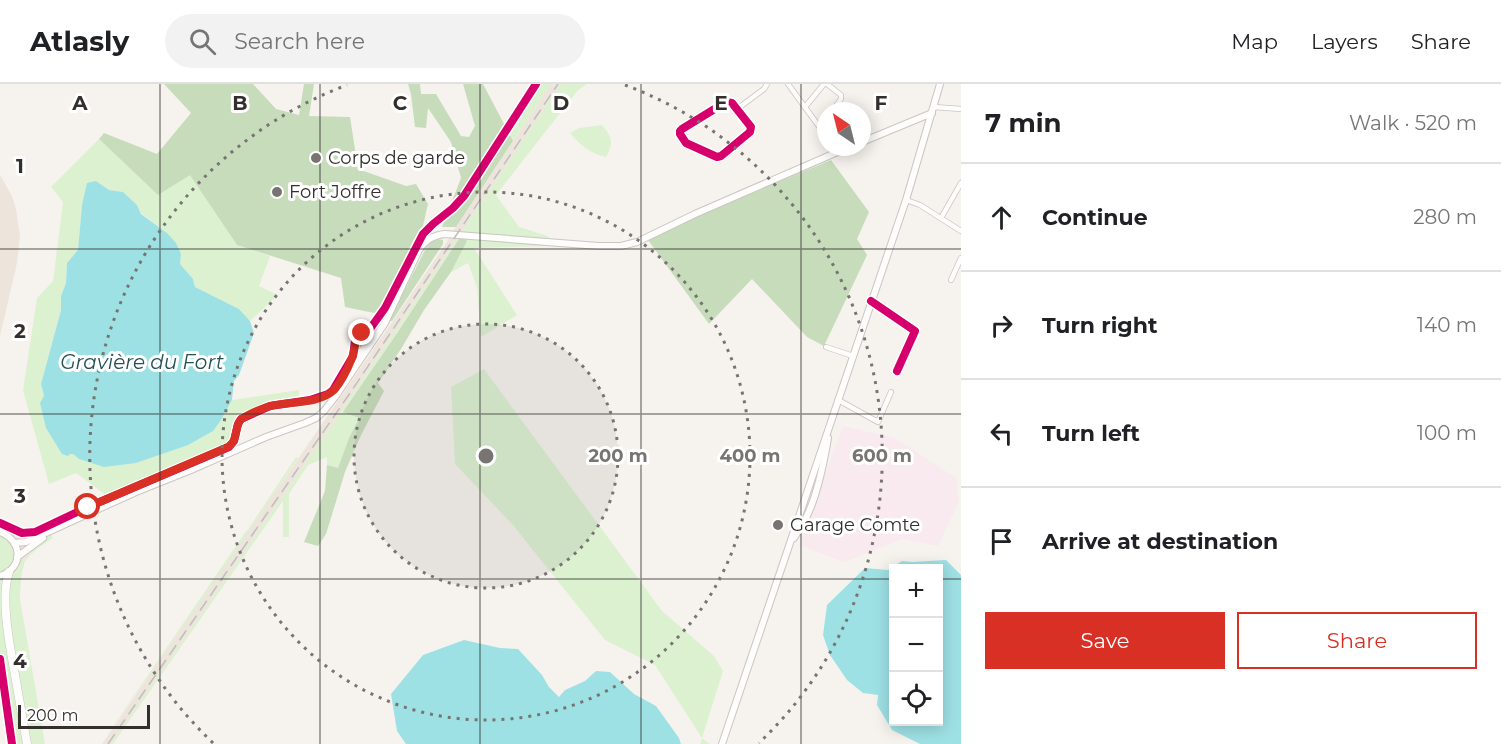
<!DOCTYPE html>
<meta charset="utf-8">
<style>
body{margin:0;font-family:Montserrat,sans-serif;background:#f2f2f2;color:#202124}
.controls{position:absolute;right:18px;bottom:18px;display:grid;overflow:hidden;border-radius:0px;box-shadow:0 3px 15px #0003}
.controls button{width:54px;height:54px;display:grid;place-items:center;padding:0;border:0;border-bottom:2px solid #e0e0e0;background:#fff;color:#202124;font:30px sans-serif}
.compass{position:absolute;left:817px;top:18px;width:54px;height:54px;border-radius:50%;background:#fff;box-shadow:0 3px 15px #0003;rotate:325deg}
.scale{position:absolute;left:18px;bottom:15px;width:132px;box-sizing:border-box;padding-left:6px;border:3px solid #322f2d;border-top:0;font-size:16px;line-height:21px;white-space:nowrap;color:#322f2d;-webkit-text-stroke:4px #fff;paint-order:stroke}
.stop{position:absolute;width:18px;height:18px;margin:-14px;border:4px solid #d93025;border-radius:50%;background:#fff}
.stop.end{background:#d93025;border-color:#fff;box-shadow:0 2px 6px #0008}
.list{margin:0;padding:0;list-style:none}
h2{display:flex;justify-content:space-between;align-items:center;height:78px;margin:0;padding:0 24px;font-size:26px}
h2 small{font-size:20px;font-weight:400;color:#757577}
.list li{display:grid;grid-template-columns:39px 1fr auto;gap:18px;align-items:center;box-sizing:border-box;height:108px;padding:0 24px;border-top:2px solid #e0e0e0}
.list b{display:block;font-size:22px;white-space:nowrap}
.list em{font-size:20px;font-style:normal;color:#757577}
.actions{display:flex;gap:12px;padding:18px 24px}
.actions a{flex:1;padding:14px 0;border:2px solid #d93025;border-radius:0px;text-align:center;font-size:21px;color:#d93025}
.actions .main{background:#d93025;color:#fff}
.icon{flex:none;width:33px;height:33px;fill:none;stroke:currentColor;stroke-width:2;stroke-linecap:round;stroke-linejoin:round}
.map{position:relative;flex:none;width:961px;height:660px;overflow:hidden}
header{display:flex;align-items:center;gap:36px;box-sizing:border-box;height:84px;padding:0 30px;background:#fff;border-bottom:2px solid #e0e0e0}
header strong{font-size:28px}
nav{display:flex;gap:33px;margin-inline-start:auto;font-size:21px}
.search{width:420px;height:54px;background:#f2f2f2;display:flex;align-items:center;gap:15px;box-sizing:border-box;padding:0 21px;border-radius:33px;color:#757577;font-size:22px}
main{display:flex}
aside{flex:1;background:#fff}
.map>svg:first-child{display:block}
</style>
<header>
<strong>Atlasly</strong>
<div class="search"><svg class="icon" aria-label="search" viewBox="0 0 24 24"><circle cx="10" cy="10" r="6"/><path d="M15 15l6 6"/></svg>Search here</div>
<nav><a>Map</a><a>Layers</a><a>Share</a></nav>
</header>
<main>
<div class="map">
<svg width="961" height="660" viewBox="0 0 961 660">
<rect width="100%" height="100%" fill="#f6f3ee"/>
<g fill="#ede4dc">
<polygon points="551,0 561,0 335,337 111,660 102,660 445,161 456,143"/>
<polygon points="0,91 12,112 16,125 20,152 17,179 0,252"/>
<polygon points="0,434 28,447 29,472 2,494 0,494"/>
</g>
<polygon fill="#f8eaef" points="843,342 895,354 956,394 959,417 938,462 902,455 844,478 799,461"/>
<g fill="#dcf1d0">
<polygon points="537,0 551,0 513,57 507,48"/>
<polygon points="561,0 587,0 578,6 496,111 519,143 548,152 550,162 474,164 517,231 481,253 477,203 468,179 451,188 467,157 400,245 344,328 359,334 349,354 338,385 327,381 327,373 308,381 289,410 289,453 283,453 283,417 113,660 111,660 335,337"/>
<path d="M602,41C612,54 614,58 606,73C591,70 580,61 570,49L579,44Z"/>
<polygon points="99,55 158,111 190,90 237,161 270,172 259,202 278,211 250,237 239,225 195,203 193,195 180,180 181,170 167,149 141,129 137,121 123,108 109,106 96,97 82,121 78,166 67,179 66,199 61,212 61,226 41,300 44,312 70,370 73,370 79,375 136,379 161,370 221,336 232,316 299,306 299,316 263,321 237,336 229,360 107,412 76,389 49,400 23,306 37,214 53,197 63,118 51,103"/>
<polygon points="484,285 662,527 714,572 723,587 702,654 710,660 700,660 702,654 655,581 605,556 512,440 455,380 451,303"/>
<polygon points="296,373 298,374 228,478 101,660 246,447 247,447"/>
<path d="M44,439L53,454C45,459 27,471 24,480C21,491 20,504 20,515L45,660H12L0,575V494H2L29,472L28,447Z"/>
<path d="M0,452C12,457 21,474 9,484C6,487 3,488 0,489Z"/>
</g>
<g fill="#c6dcba">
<polygon points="164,0 253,0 276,25 299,31 304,0 314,0 309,32 350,33 358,85 406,102 416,100 428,120 421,150 379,230 345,223 341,194 237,161 190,91 158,111 99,55 104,49 157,70 191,29"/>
<polygon points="408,0 420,0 421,10 436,10 461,52 469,53 475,42 463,0 483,0 513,57 456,143 442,143 461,94 451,58 428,24 426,44 415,43 411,10"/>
<polygon points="831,76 869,128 857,155 867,171 824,262 807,253 752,195 709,240 648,156 694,133"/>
<polygon points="438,155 443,156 443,160 392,237 389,237 426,164 432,157"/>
<polygon points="459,155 464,155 467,157 451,188 424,226 401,265 378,299 384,307 361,351 345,388 326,450 318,462 304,458 325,407 327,381 338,384 349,354 359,334 343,328 400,245"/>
</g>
<g fill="#9ee1e5" fill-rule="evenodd">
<polygon points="96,97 109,106 123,108 137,121 141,130 167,149 176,159 181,170 180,180 193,195 195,203 239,225 250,237 254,249 239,291 234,297 232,316 221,336 213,347 188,361 136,379 104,383 79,375 73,370 70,370 68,372 62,370 46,344 40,319 44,312 41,300 61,226 61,212 66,199 67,179 78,166 82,121 87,99"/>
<path d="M946,476L961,491V660H920L892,646L877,621L878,611L863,609L847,596L830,571L823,551L827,521L865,484L888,486L902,477L912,478ZM938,484V638H894V484Z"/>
<polygon points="464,556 500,564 518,565 542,591 549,603 559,613 565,606 585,597 596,587 610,588 634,610 656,622 679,654 681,660 406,660 397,647 391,610 423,571"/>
</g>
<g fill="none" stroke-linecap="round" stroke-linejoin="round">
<g stroke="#c9c6c3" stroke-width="6">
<g id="minor">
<polyline points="788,0 826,52"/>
<polyline points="827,0 841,11 841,15 832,27"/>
<polygon points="726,18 732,19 751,43 750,48 721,72 717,73 686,59 680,50 680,47 682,45"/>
<polyline points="805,23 824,0"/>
<polyline points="934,23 961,25"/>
<polyline points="737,25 764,5 767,0"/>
<polyline points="820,43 826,35"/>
<polyline points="906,116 920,121 961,147"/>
<polyline points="941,134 961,99"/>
<polyline points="951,196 961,174"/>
<polyline points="871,217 915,247 897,287"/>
<polyline points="826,263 853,272"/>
<polyline points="837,317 840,317 878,338 891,308"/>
</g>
</g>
<g stroke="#c9c6c3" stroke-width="8">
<g id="secondary">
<polyline points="862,58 932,29"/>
<polyline points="359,271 373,249"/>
<path d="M0,448C23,457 24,484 0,492"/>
<path d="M794,454C798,447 803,441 806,434C817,412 824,378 828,354"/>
<path d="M14,459L26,458L136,408L191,386L266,353L305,339L316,334L324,327L335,313L385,239L419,166C425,156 433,151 445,150L599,162H621L637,158L695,130L849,63"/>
<polyline points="17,473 43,454"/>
<polyline points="722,660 906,116 940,0"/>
</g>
</g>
<g stroke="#c9c6c3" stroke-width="9">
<path id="trunk" d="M9,488C0,514 10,563 15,591C19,614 23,637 27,660"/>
</g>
<use href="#minor" stroke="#fefdfc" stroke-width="4.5"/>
<use href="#secondary" stroke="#fefdfc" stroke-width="6"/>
<use href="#trunk" stroke="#fefdfc" stroke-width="8"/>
<polyline stroke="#bfbebe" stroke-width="1.5" stroke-dasharray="12 6" stroke-linecap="butt" points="108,660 348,312 558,0"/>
<g stroke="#fff" stroke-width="11">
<g id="cycleway">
<polygon points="726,18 732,19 751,43 750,48 721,72 717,73 686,59 680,50 680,47 682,45"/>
<polyline points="871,217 915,247 897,287"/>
<polyline points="0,439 22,449 35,448 88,423 229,363 234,357 238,340 241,335 270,322 310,316 328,310 333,306 353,272 355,257 361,249 367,249 385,224 423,150 433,140 453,124 464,112 536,0"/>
<polyline points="0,575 12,660"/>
</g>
</g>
<use href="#cycleway" stroke="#d6006c" stroke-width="8"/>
</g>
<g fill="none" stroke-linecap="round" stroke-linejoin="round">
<path stroke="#d93025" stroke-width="8" d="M88,423L228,363C238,356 234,348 239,338C241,333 261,325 267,323C285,317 319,321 334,306C341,298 348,284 352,274C356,264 353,256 362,249"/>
</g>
<path fill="none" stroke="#322f2d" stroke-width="1.5" stroke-opacity="0.55" d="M160,0V660M320,0V660M480,0V660M641,0V660M801,0V660M0,165H961M0,330H961M0,495H894M938,495H961"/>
<circle cx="486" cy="372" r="132" fill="#777471" fill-opacity=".12"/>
<g fill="none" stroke="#777471" stroke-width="3" stroke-dasharray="3 6">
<circle cx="486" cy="372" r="132"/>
<circle cx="486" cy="372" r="264"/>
<path d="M213 659A396 396 0 0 1 347 1M625 1A396 396 0 0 1 759 659"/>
</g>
<g fill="#777471" stroke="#fff" stroke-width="2">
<circle cx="316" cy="74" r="6"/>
<circle cx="277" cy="108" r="6"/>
<circle cx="778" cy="441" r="6"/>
</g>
<g text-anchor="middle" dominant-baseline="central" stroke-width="6" stroke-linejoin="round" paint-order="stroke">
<g font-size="18" fill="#322f2d" stroke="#fff" text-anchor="start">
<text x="328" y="74">Corps de garde</text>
<text x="289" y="108">Fort Joffre</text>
<text x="790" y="441">Garage Comte</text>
</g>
<g font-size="20" font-style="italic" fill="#255154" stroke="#fff">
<text x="142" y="278">Gravière du Fort</text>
</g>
</g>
<g font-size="20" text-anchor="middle" font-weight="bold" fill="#322f2d" stroke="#fff" stroke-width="6" stroke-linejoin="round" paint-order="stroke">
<text x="80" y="26">A</text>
<text x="240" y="26">B</text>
<text x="400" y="26">C</text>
<text x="561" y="26">D</text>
<text x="721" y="26">E</text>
<text x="881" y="26">F</text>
<text x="20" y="89">1</text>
<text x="20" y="254">2</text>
<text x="20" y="419">3</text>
<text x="20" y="584">4</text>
</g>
<circle cx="486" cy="372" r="9" fill="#777471" stroke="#fff" stroke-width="3"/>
<g font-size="18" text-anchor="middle" font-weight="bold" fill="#777471" stroke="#fff" stroke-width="6" stroke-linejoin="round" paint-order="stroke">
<text x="618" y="378">200 m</text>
<text x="750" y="378">400 m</text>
<text x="882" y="378">600 m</text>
</g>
</svg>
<div class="controls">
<button>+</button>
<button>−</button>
<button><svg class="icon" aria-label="locate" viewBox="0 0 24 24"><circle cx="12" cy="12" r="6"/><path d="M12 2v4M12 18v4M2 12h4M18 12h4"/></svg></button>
</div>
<svg class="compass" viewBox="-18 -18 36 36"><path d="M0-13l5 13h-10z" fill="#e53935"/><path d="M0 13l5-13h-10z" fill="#757577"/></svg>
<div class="scale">200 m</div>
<div class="stop" style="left:88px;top:423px"></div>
<div class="stop end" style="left:362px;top:249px"></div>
</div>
<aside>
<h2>7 min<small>Walk · 520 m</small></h2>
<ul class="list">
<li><svg class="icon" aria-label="ahead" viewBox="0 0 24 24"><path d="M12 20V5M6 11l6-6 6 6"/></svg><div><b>Continue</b></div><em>280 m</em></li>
<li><svg class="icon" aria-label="right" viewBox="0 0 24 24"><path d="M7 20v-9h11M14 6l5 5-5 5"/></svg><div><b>Turn right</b></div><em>140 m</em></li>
<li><svg class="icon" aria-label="left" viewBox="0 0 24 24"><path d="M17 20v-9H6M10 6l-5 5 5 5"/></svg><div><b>Turn left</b></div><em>100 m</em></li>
<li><svg class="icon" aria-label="arrive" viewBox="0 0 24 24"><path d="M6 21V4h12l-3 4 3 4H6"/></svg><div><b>Arrive at destination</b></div></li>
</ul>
<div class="actions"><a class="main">Save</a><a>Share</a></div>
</aside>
</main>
